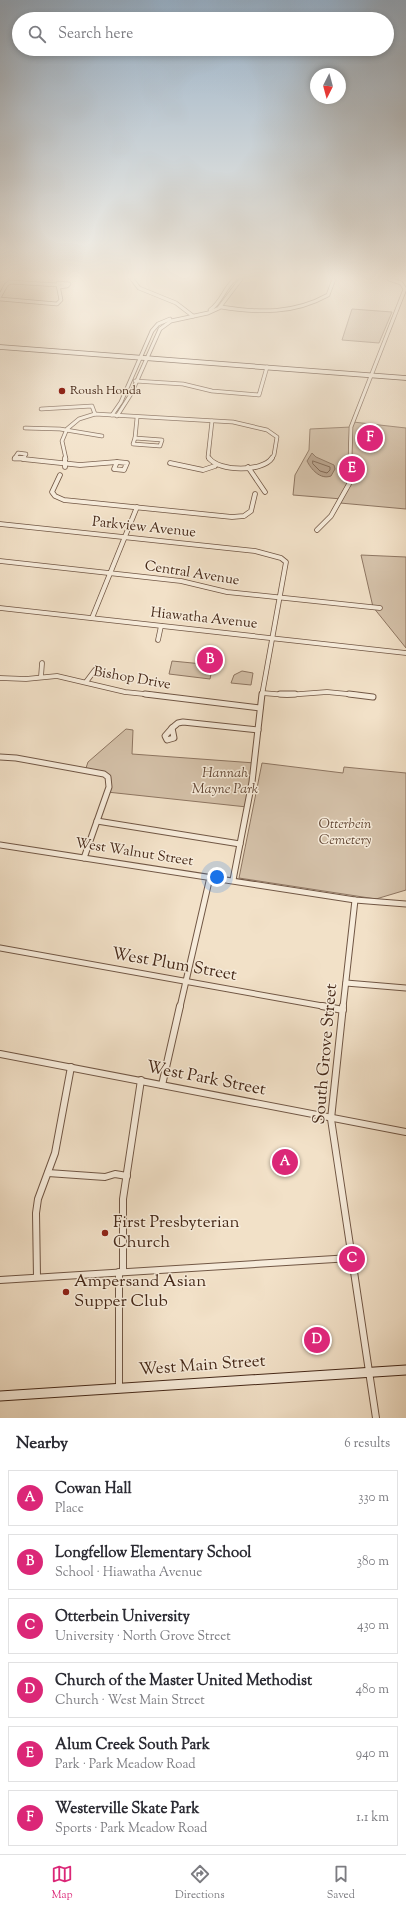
<!DOCTYPE html>
<meta charset="utf-8">
<style>
body{margin:0;font-family:"Sorts Mill Goudy",serif;background:#f2f2f3;color:#2b2b33}
.compass{position:absolute;left:310px;top:68px;width:36px;height:36px;border-radius:50%;background:#fff;box-shadow:0 2px 6px #0003;rotate:186deg}
.you{position:absolute;left:217px;top:877px;width:14px;height:14px;margin:-10px;border:3px solid #fff;border-radius:50%;background:#1a73e8;box-shadow:0 0 0 6px #1a73e833}
.badge{display:grid;place-items:center;width:26px;height:26px;border-radius:50%;background:#db2777;color:#fff;font-size:13px;font-weight:700}
.pin{position:absolute;translate:-50% -50%;border:2px solid #fff;box-shadow:0 1px 4px #0006}
.list{margin:0;padding:0;list-style:none}
h2{display:flex;justify-content:space-between;align-items:center;height:52px;margin:0;padding:0 16px;font-size:17px}
h2 small{font-size:13px;font-weight:400;color:#7c7c81}
.list li{display:grid;grid-template-columns:26px 1fr auto;gap:12px;align-items:center;box-sizing:border-box;height:56px;margin:0 8px 8px;padding:0 8px;border:1px solid #e1e1e2;border-radius:0px}
.list b{display:block;font-size:15px;white-space:nowrap}
.list p{margin:0;font-size:13px;white-space:nowrap;color:#7c7c81}
.list em{font-size:13px;font-style:normal;color:#7c7c81}
.icon{flex:none;width:22px;height:22px;fill:none;stroke:currentColor;stroke-width:2;stroke-linecap:round;stroke-linejoin:round}
.map{position:relative;flex:none;width:406px;height:1418px;overflow:hidden}
.search{position:absolute;background:#fff;box-shadow:0 2px 6px #0003;left:12px;right:12px;top:12px;height:44px;display:flex;align-items:center;gap:10px;box-sizing:border-box;padding:0 14px;border-radius:22px;color:#7c7c81;font-size:15px}
.sheet{height:436px;background:#fff}
nav{display:flex;justify-content:space-around;align-items:center;box-sizing:border-box;height:56px;border-top:1px solid #e1e1e2;background:#fff;font-size:11px;color:#7c7c81}
nav a{display:grid;justify-items:center;gap:2px}
nav .on{color:#db2777}
.map>svg:first-child{display:block}
</style>
<div class="map">
<svg width="406" height="1418" viewBox="0 0 406 1418">
<rect width="100%" height="100%" fill="#f2e1c8"/>
<filter id="stains"><feTurbulence type="fractalNoise" baseFrequency=".005" numOctaves="4"/><feColorMatrix values="0 0 0 0 .2 0 0 0 0 .09 0 0 0 0 .02 0 0 0 .5 -.17"/></filter>
<radialGradient id="worn" r=".72"><stop offset=".6" stop-color="#630" stop-opacity="0"/><stop offset="1" stop-color="#630" stop-opacity=".3"/></radialGradient>
<g fill="#d5c2aa" stroke="#8e7662">
<polygon points="352,309 392,312 379,343 342,340"/>
<polygon points="353,422 406,428 406,509 340,503 342,499 293,495 295,475 309,450 310,429 351,427"/>
<polygon points="361,555 406,557 406,648 373,607"/>
<polygon points="172,661 213,665 210,679 169,674"/>
<polygon points="242,671 253,673 251,685 231,683 234,675"/>
<polygon points="126,729 133,730 132,754 255,763 247,807 107,792 108,777 85,771 88,762"/>
<polygon points="262,763 343,773 344,767 406,773 406,890 376,899 239,878"/>
</g>
<path fill="#b8a28c" stroke="#8a725e" d="M312,453L316,457L334,465L335,469L331,476C320,480 311,469 307,461Z"/>
<g fill="none" stroke-linecap="round" stroke-linejoin="round">
<polygon stroke="#7f6652" stroke-width="1" points="313,461 330,467 330,470 327,473 320,471 313,464"/>
<g stroke="#715745" stroke-width="4.5">
<g id="minor-far3">
<polyline points="132,279 139,288 176,303 193,316"/>
<polyline points="58,283 69,284 67,286 59,287"/>
<polyline points="0,296 6,285 10,282 58,285"/>
<polyline points="0,299 57,304 61,300 58,285"/>
<path d="M221,307C259,313 294,314 328,295L334,279"/>
<path d="M210,310C222,302 224,288 235,279"/>
<polyline points="135,381 183,384 212,391 259,395 267,367"/>
<polyline points="41,409 92,406 95,414"/>
<polyline points="112,415 121,402 152,331 158,324 170,319"/>
<polyline points="117,416 131,394 160,329 171,321 208,313 219,308 241,279"/>
<polyline points="25,428 60,429 102,436"/>
<polygon points="135,438 162,440 160,446 133,444"/>
<polyline points="135,438 137,418"/>
<polygon points="18,453 26,454 23,459 14,459"/>
<polyline points="66,459 62,441 67,429 79,419 95,414 233,422 267,430 277,437 274,455 271,459"/>
<polyline points="209,459 208,457 212,421"/>
<polyline points="350,459 351,427 405,289 401,283 389,279"/>
</g>
</g>
<g stroke="#715745" stroke-width="5.5">
<g id="minor-far2">
<polyline points="15,458 24,458"/>
<path d="M209,458C219,472 263,472 272,458"/>
<polyline points="23,459 80,465 117,462"/>
<polygon points="117,462 127,463 124,470 114,469"/>
<polyline points="170,463 203,470 215,466"/>
<polyline points="65,467 65,458"/>
<polyline points="248,467 265,492"/>
<polyline points="60,475 52,492 55,496 64,500 232,517 244,516 251,511 255,494"/>
<polyline points="0,524 255,551 281,558 286,562 262,695"/>
<polyline points="317,530 331,516 349,484 350,458"/>
<polyline points="0,561 181,581 227,592 380,608"/>
<polyline points="0,608 406,653"/>
<polyline points="92,618 137,507"/>
<polyline points="158,640 161,626"/>
<polyline points="41,677 42,663"/>
<polyline points="0,678 26,679 57,676 125,692 154,695"/>
<polyline points="86,682 95,670"/>
<polyline points="262,693 287,695 327,692 358,695"/>
</g>
</g>
<g stroke="#715745" stroke-width="7">
<g id="minor-far1">
<polyline points="145,694 260,708"/>
<polyline points="280,694 295,694"/>
<polyline points="349,694 373,697"/>
<polygon points="172,728 174,738 167,740 165,736"/>
<polyline points="172,728 178,723 183,722 258,730"/>
<polyline points="0,757 16,758 104,774 108,777 109,787 84,858"/>
<polyline points="97,821 240,844"/>
<polyline points="0,845 355,900 406,904"/>
<polyline points="233,880 252,782 262,694"/>
<polyline points="0,948 328,1007"/>
<polyline points="346,983 406,988"/>
<polyline points="180,1007 210,877"/>
<polyline points="343,1007 355,900"/>
</g>
</g>
<g stroke="#715745" stroke-width="8">
<g id="minor">
<polyline points="322,1006 343,1010"/>
<polyline points="343,1006 331,1119 376,1418"/>
<polyline points="0,1054 406,1132"/>
<polyline points="162,1085 180,1006"/>
<polyline points="48,1173 105,1177 115,1174 127,1176"/>
<polyline points="123,1271 123,1199 141,1080"/>
<polyline points="119,1272 119,1388"/>
<polyline points="37,1277 36,1213 38,1199 55,1153 71,1067"/>
<polyline points="0,1280 351,1258"/>
</g>
</g>
<g stroke="#462919" stroke-width="5.5">
<polyline id="secondary-far1" points="0,347 406,378"/>
</g>
<g stroke="#462919" stroke-width="11">
<polyline id="secondary" points="0,1396 406,1370"/>
</g>
<use href="#minor-far3" stroke="#f7ecdb" stroke-width="3"/>
<use href="#minor-far2" stroke="#f7ecdb" stroke-width="4"/>
<use href="#minor-far1" stroke="#f7ecdb" stroke-width="5"/>
<use href="#minor" stroke="#f7ecdb" stroke-width="6"/>
<use href="#secondary-far1" stroke="#f7ecdb" stroke-width="4"/>
<use href="#secondary" stroke="#f7ecdb" stroke-width="9"/>
</g>
<linearGradient id="sky" x2="0" y2="1"><stop stop-color="#95adc3"/><stop offset="0.58" stop-color="#f9f2e6"/><stop offset="1" stop-color="#f9f2e6" stop-opacity="0"/></linearGradient>
<rect width="406" height="478" fill="url(#sky)"/>
<g fill="#8f2418" stroke="#f7ecdb" stroke-width="1.5">
<circle cx="62" cy="391" r="4"/>
<circle cx="105" cy="1233" r="4"/>
<circle cx="66" cy="1292" r="4"/>
</g>
<g text-anchor="middle" dominant-baseline="central" stroke-width="3" stroke-linejoin="round" paint-order="stroke">
<g font-size="12" fill="#462919" stroke="#f7ecdb" text-anchor="start">
<text x="70" y="391">Roush Honda</text>
</g>
<g font-size="14" fill="#462919" stroke="#f7ecdb">
<text transform="translate(144 528) rotate(6)">Parkview Avenue</text>
<text transform="translate(192 574) rotate(9)">Central Avenue</text>
<text transform="translate(204 619) rotate(6)">Hiawatha Avenue</text>
<text transform="translate(132 679) rotate(10)">Bishop Drive</text>
<text transform="translate(134 853) rotate(9)">West Walnut Street</text>
</g>
<g font-size="14" font-style="italic" fill="#634836" stroke="#f7ecdb">
<text x="225" y="774">Hannah<tspan x="225" dy="16">Mayne Park</tspan></text>
<text x="345" y="825">Otterbein<tspan x="345" dy="16">Cemetery</tspan></text>
</g>
<g font-size="17" fill="#462919" stroke="#f7ecdb">
<text transform="translate(174 965) rotate(10)">West Plum Street</text>
<text transform="translate(326 1054) rotate(-85)">South Grove Street</text>
<text transform="translate(206 1079) rotate(11)">West Park Street</text>
<text transform="translate(202 1366) rotate(-4)">West Main Street</text>
</g>
<g font-size="17" fill="#462919" stroke="#f7ecdb" text-anchor="start">
<text x="113" y="1223">First Presbyterian<tspan x="113" dy="20">Church</tspan></text>
<text x="74" y="1282">Ampersand Asian<tspan x="74" dy="20">Supper Club</tspan></text>
</g>
</g>
<rect width="100%" height="100%" filter="url(#stains)"/>
<rect width="100%" height="100%" fill="url(#worn)"/>
</svg>
<svg class="compass" viewBox="-18 -18 36 36"><path d="M0-13l5 13h-10z" fill="#e53935"/><path d="M0 13l5-13h-10z" fill="#7c7c81"/></svg>
<div class="you"></div>
<div class="pin badge" style="left:285px;top:1162px">A</div>
<div class="pin badge" style="left:210px;top:660px">B</div>
<div class="pin badge" style="left:352px;top:1259px">C</div>
<div class="pin badge" style="left:317px;top:1340px">D</div>
<div class="pin badge" style="left:352px;top:469px">E</div>
<div class="pin badge" style="left:370px;top:438px">F</div>
<div class="search"><svg class="icon" aria-label="search" viewBox="0 0 24 24"><circle cx="10" cy="10" r="6"/><path d="M15 15l6 6"/></svg>Search here</div>
</div>
<section class="sheet">
<h2>Nearby<small>6 results</small></h2>
<ul class="list">
<li><span class="badge">A</span><div><b>Cowan Hall</b><p>Place</p></div><em>330 m</em></li>
<li><span class="badge">B</span><div><b>Longfellow Elementary School</b><p>School · Hiawatha Avenue</p></div><em>380 m</em></li>
<li><span class="badge">C</span><div><b>Otterbein University</b><p>University · North Grove Street</p></div><em>430 m</em></li>
<li><span class="badge">D</span><div><b>Church of the Master United Methodist</b><p>Church · West Main Street</p></div><em>480 m</em></li>
<li><span class="badge">E</span><div><b>Alum Creek South Park</b><p>Park · Park Meadow Road</p></div><em>940 m</em></li>
<li><span class="badge">F</span><div><b>Westerville Skate Park</b><p>Sports · Park Meadow Road</p></div><em>1.1 km</em></li>
</ul>
</section>
<nav>
<a class="on"><svg class="icon" aria-label="map" viewBox="0 0 24 24"><path d="M3 6l6-2 6 2 6-2v14l-6 2-6-2-6 2zM9 4v14M15 6v14"/></svg>Map</a>
<a><svg class="icon" aria-label="directions" viewBox="0 0 24 24"><path d="M12 3l9 9-9 9-9-9zM9 14v-3h6M13 9l2 2-2 2"/></svg>Directions</a>
<a><svg class="icon" aria-label="saved" viewBox="0 0 24 24"><path d="M7 4h10v16l-5-4-5 4z"/></svg>Saved</a>
</nav>
